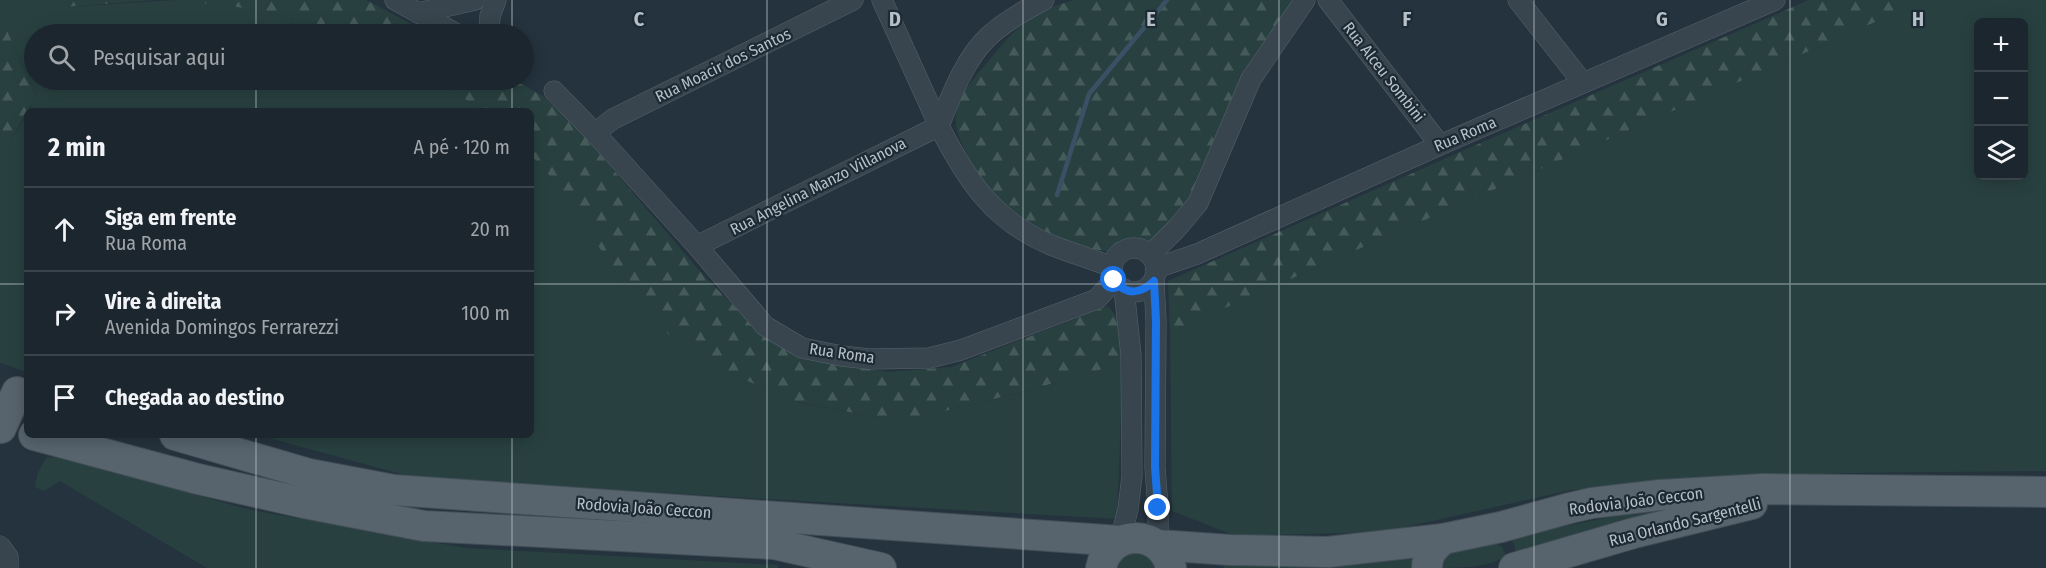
<!DOCTYPE html>
<html lang="pt">
<meta charset="utf-8">
<style>
body{margin:0;font-family:"Fira Sans Condensed",sans-serif;background:#29323a;color:#f1f3f6}
.controls{position:absolute;right:18px;top:18px;display:grid;overflow:hidden;border-radius:9px;box-shadow:0 3px 15px #0003}
.controls button{width:54px;height:54px;display:grid;place-items:center;padding:0;border:0;border-bottom:2px solid #3a434a;background:#1c262e;color:#f1f3f6;font:30px sans-serif}
.stop{position:absolute;width:18px;height:18px;margin:-14px;border:4px solid #1a73e8;border-radius:50%;background:#fff}
.stop.end{background:#1a73e8;border-color:#fff;box-shadow:0 2px 6px #0008}
.list{margin:0;padding:0;list-style:none}
h2{display:flex;justify-content:space-between;align-items:center;height:78px;margin:0;padding:0 24px;font-size:26px}
h2 small{font-size:20px;font-weight:400;color:#a0a5aa}
.list li{display:grid;grid-template-columns:39px 1fr auto;gap:18px;align-items:center;box-sizing:border-box;height:84px;padding:0 24px;border-top:2px solid #3a434a}
.list b{display:block;font-size:22px;white-space:nowrap}
.list p{margin:0;font-size:20px;white-space:nowrap;color:#a0a5aa}
.list em{font-size:20px;font-style:normal;color:#a0a5aa}
.icon{flex:none;width:33px;height:33px;fill:none;stroke:currentColor;stroke-width:2;stroke-linecap:round;stroke-linejoin:round}
.map{position:relative;flex:none;width:2046px;height:568px;overflow:hidden}
.search{position:absolute;background:#1c262e;box-shadow:0 3px 15px #0003;left:24px;top:24px;width:510px;height:66px;display:flex;align-items:center;gap:15px;box-sizing:border-box;padding:0 21px;border-radius:33px;color:#a0a5aa;font-size:22px}
.panel{position:absolute;background:#1c262e;box-shadow:0 3px 15px #0003;left:24px;top:108px;width:510px;height:330px;border-radius:9px}
.map>svg:first-child{display:block}
</style>
<div class="map">
<svg width="2046" height="568" viewBox="0 0 2046 568">
<defs>
<pattern id="forest-firs" width="22" height="20" patternUnits="userSpaceOnUse" patternTransform="scale(1.5)"><rect width="22" height="20" fill="#284140"/><path d="M5 1l3.5 6h-7zM16 11l3.5 6h-7z" fill="#455b5a"/></pattern>
</defs>
<rect width="100%" height="100%" fill="#25333e"/>
<g fill="#284140" fill-rule="evenodd">
<polygon points="0,0 36,0 63,7 176,0 253,9 310,23 336,34 34,34 34,80 434,80 484,111 29,111 37,96 0,15"/>
<path d="M1925,0H2046V471L1843,473L1571,490L1383,532L1236,536L1172,511L1170,332ZM1978,22H2024V176H1978Z"/>
<polygon points="27,114 27,372 0,363 0,146 11,141"/>
<polygon points="531,155 557,184 623,283 671,336 729,373 796,402 900,422 1023,392 1123,363 1117,519 419,479 258,435 531,435"/>
<polygon points="47,457 73,459 246,509 466,548 778,565 778,568 207,568 60,481 44,491 35,487 38,472"/>
<polygon points="1701,508 1516,558 1515,547 1511,537 1616,516"/>
<path d="M1493,541L1502,547L1506,555C1493,568 1455,568 1434,568L1439,555Z"/>
<polygon points="1421,549 1416,568 1224,568 1223,565 1362,561"/>
<polygon points="1129,552 1146,552 1159,568 1115,568 1116,564"/>
</g>
<g fill="url(#forest-firs)">
<polygon points="36,0 155,0 63,7"/>
<polygon points="176,0 366,0 430,34 336,34 310,23 253,9"/>
<path d="M1075,0H1295L1191,200C1174,223 1151,250 1120,252C1106,253 1089,248 1076,244C1028,227 985,197 965,150C960,139 954,128 956,115C959,92 977,75 991,58C1018,25 1033,11 1075,0Z"/>
<polygon points="1809,0 1925,0 1170,332 1168,281 1467,149"/>
<polygon points="0,15 37,97 27,111 11,141 0,146"/>
<polygon points="434,80 514,80 543,96 581,132 703,275 760,332 799,358 889,372 951,367 1108,306 1120,321 1123,363 1026,391 900,422 793,401 729,373 671,337 623,283 557,184 531,155 531,111 484,111"/>
</g>
<g fill="none" stroke-linecap="round" stroke-linejoin="round">
<polyline stroke="#3a5165" stroke-width="4.5" points="1057,195 1089,94 1167,0"/>
<g stroke="#57636c" stroke-width="21">
<g id="minor">
<polyline points="395,0 457,34"/>
<path d="M1044,0C1025,10 1005,21 989,36C965,58 951,96 939,126C966,179 993,221 1051,245C1071,253 1092,259 1112,267"/>
<polyline points="1328,0 1440,145"/>
<polyline points="1518,0 1583,83"/>
<polyline points="418,13 475,0"/>
<polyline points="489,34 490,16 496,0"/>
<polyline points="554,91 595,133 697,246 765,326 802,348 842,356 869,359 929,358 961,350 1097,299 1114,280"/>
<polyline points="595,133 613,119 853,0"/>
<polyline points="697,246 939,126 882,0"/>
<circle cx="1134" cy="270" r="22"/>
<polyline points="1150,255 1177,228 1198,203 1251,79 1305,0"/>
<polyline points="1156,268 1197,254 1440,145 1775,0"/>
<polyline points="1154,281 1156,321 1155,467 1158,508 1158,545"/>
<polyline points="1120,541 1128,509 1132,476 1131,355 1124,289"/>
<polyline points="0,546 8,557 8,568"/>
</g>
</g>
<g stroke="#434e57" stroke-width="32">
<g id="primary">
<polyline points="1,428 17,392"/>
<polyline points="34,435 198,479 304,503 424,526 774,544 881,568"/>
<polyline points="175,435 309,474 394,490 1120,541"/>
<polyline points="1158,545 1230,550 1328,552 1443,539 1501,527 1570,508 1592,503 1660,495 1763,489 2046,492"/>
<path d="M1101,568C1109,528 1162,528 1171,568"/>
<path d="M1427,568C1427,554 1433,548 1443,539"/>
<polyline points="1514,568 1634,533 1752,504"/>
</g>
</g>
<use href="#minor" stroke="#39454e" stroke-width="20"/>
<use href="#primary" stroke="#57646e" stroke-width="30"/>
</g>
<g fill="none" stroke-linecap="round" stroke-linejoin="round">
<path stroke="#1a73e8" stroke-width="8" d="M1114,280C1126,296 1141,294 1154,281L1156,321L1155,467L1158,508"/>
</g>
<path fill="none" stroke="#b6c0c9" stroke-width="1.5" stroke-opacity="0.55" d="M256,0V34M512,0V34M767,0V568M1023,0V568M1279,0V568M1534,0V568M1790,0V568M256,80V111M512,80V111M0,284H27M531,284H2046M256,435V568M512,435V568"/>
<g text-anchor="middle" dominant-baseline="central" stroke-width="4.5" stroke-linejoin="round" paint-order="stroke">
<g font-size="16" fill="#b6c0c9" stroke="#1e2a33">
<text transform="translate(723 65) rotate(-26)">Rua Moacir dos Santos</text>
<text transform="translate(1384 72) rotate(52)">Rua Alceu Sombini</text>
<text transform="translate(1465 134) rotate(-23)">Rua Roma</text>
<text transform="translate(818 186) rotate(-27)">Rua Angelina Manzo Villanova</text>
<text transform="translate(842 353) rotate(8)">Rua Roma</text>
<text transform="translate(1636 501) rotate(-7)">Rodovia João Ceccon</text>
<text transform="translate(644 508) rotate(4)">Rodovia João Ceccon</text>
<text transform="translate(1685 522) rotate(-14)">Rua Orlando Sargentelli</text>
</g>
</g>
<g font-size="20" text-anchor="middle" font-weight="bold" fill="#b6c0c9" stroke="#1e2a33" stroke-width="4.5" stroke-linejoin="round" paint-order="stroke">
<text x="639" y="26">C</text>
<text x="895" y="26">D</text>
<text x="1151" y="26">E</text>
<text x="1407" y="26">F</text>
<text x="1662" y="26">G</text>
<text x="1918" y="26">H</text>
</g>
</svg>
<div class="controls">
<button>+</button>
<button>−</button>
<button><svg class="icon" aria-label="layers" viewBox="0 0 24 24"><path d="M12 4l9 5-9 5-9-5zM3 14l9 5 9-5"/></svg></button>
</div>
<div class="stop" style="left:1114px;top:280px"></div>
<div class="stop end" style="left:1158px;top:508px"></div>
<div class="search"><svg class="icon" aria-label="search" viewBox="0 0 24 24"><circle cx="10" cy="10" r="6"/><path d="M15 15l6 6"/></svg>Pesquisar aqui</div>
<section class="panel">
<h2>2 min<small>A pé · 120 m</small></h2>
<ul class="list">
<li><svg class="icon" aria-label="ahead" viewBox="0 0 24 24"><path d="M12 20V5M6 11l6-6 6 6"/></svg><div><b>Siga em frente</b><p>Rua Roma</p></div><em>20 m</em></li>
<li><svg class="icon" aria-label="right" viewBox="0 0 24 24"><path d="M7 20v-9h11M14 6l5 5-5 5"/></svg><div><b>Vire à direita</b><p>Avenida Domingos Ferrarezzi</p></div><em>100 m</em></li>
<li><svg class="icon" aria-label="arrive" viewBox="0 0 24 24"><path d="M6 21V4h12l-3 4 3 4H6"/></svg><div><b>Chegada ao destino</b></div></li>
</ul>
</section>
</div>
